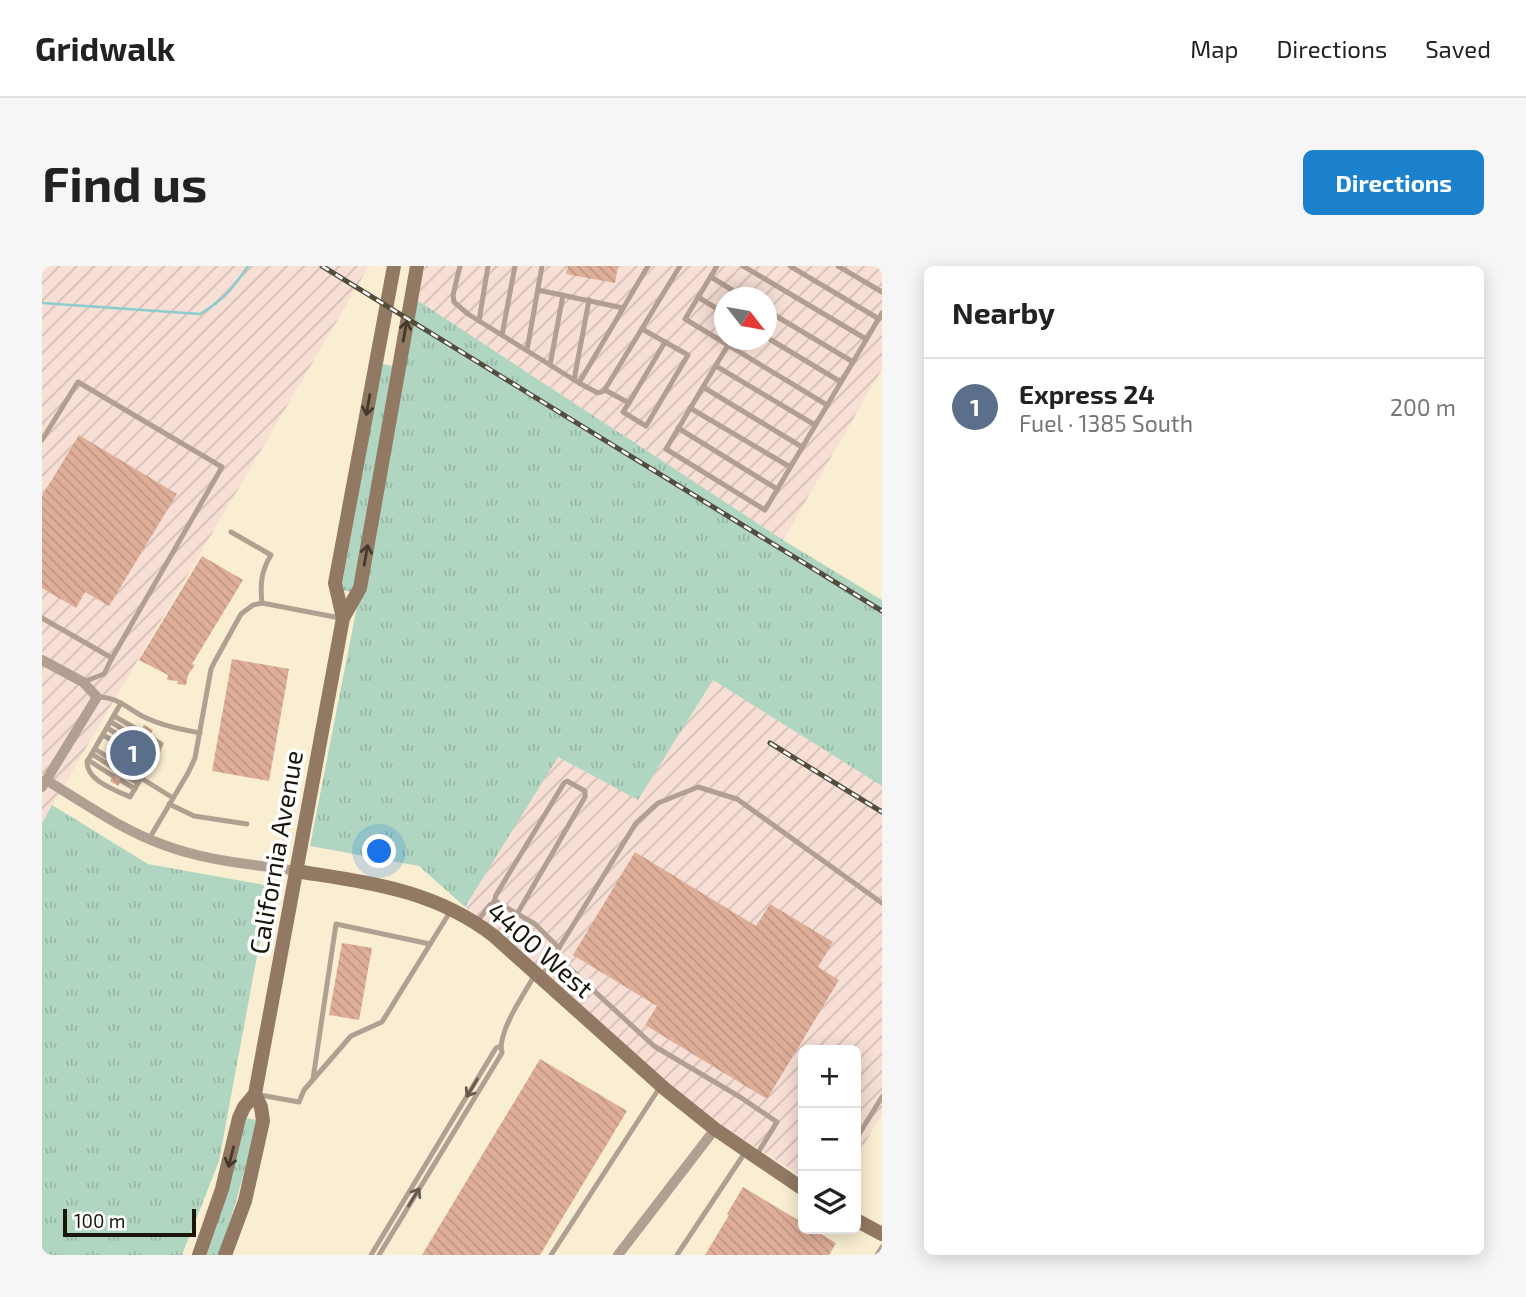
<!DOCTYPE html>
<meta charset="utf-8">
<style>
body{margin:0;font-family:"Exo 2",sans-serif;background:#f6f6f6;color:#222}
.controls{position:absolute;right:21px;bottom:21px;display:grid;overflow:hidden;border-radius:10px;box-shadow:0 4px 18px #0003}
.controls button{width:63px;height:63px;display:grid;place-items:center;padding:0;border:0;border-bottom:2px solid #e0e0e0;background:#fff;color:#222;font:35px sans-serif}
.compass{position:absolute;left:672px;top:21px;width:63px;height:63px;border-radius:50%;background:#fff;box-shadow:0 4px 18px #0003;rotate:121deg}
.scale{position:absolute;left:21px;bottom:18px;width:133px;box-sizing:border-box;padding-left:7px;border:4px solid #1a160c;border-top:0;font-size:19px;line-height:24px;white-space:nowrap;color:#1a160c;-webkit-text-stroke:5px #fff;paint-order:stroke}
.you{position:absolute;left:338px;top:586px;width:24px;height:24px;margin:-18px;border:5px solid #fff;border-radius:50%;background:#1a73e8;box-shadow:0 0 0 10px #1a73e833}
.badge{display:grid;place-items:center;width:46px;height:46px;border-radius:50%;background:#1c81cc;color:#fff;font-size:23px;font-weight:700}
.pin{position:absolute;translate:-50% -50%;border:4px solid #fff;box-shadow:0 2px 7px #0006}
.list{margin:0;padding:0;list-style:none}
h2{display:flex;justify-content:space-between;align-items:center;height:91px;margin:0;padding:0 28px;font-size:30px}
h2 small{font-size:23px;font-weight:400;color:#767676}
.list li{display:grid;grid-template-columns:46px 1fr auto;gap:21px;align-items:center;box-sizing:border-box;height:98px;padding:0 28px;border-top:2px solid #e0e0e0}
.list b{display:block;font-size:26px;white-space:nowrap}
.list p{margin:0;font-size:23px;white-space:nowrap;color:#767676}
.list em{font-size:23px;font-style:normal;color:#767676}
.icon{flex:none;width:38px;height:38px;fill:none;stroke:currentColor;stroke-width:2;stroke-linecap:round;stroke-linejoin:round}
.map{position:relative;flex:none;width:840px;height:989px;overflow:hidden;border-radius:10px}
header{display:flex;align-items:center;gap:42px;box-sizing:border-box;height:98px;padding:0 35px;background:#fff;border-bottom:2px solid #e0e0e0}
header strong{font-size:33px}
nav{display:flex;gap:38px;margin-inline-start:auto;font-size:24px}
.intro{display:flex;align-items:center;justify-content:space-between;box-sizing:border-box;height:168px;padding:0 42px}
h1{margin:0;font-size:49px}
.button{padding:18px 32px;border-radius:10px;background:#1c81cc;color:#fff;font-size:24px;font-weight:700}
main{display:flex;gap:42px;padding:0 42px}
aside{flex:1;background:#fff;border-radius:10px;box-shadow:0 4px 18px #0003}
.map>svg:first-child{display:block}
</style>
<header>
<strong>Gridwalk</strong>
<nav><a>Map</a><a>Directions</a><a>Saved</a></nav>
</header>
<div class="intro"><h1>Find us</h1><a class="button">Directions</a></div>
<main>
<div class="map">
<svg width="840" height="989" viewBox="0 0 840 989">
<defs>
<pattern id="industrial-furrows" width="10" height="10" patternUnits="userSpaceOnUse" patternTransform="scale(1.75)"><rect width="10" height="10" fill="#f7dfd5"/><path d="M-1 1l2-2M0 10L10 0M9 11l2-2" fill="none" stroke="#d3bfb6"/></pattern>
<pattern id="grass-tufts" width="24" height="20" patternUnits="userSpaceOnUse" patternTransform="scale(1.75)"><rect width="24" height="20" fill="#b0d6c1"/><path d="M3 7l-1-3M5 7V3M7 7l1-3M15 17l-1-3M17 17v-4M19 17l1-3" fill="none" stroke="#97b7a5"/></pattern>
<pattern id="building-back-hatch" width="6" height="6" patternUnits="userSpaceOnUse" patternTransform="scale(1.75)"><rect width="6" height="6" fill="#dfae99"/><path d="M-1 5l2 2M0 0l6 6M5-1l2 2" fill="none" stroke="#bf9583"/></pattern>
</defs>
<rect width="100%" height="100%" fill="#f9eed1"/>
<g fill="url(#industrial-furrows)" fill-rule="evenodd">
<polygon points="0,0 327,0 0,557"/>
<path d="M383,0H840V103L741,274L375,34ZM682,32H724V74H682Z"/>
<polygon points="671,414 840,520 840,848 814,892 814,784 761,784 761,911 684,862 639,828 462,670 423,641 516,490 596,533"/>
</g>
<g fill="url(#grass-tufts)">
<polygon points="375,34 741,274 840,334 840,520 671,414 596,534 516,491 423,641 377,600 268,580"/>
<polygon points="340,98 351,100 311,326 299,324"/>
<polygon points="10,539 106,598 228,620 177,895 140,989 0,989 0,557"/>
<path d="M203,852L215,854C204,900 193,945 176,989H164C181,944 192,898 203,852Z"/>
</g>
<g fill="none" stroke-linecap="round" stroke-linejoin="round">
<path stroke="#8cccd1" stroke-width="2.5" d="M0,37L158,48C182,34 190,23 206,0"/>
</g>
<g fill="url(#building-back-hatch)">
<polygon points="526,0 576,0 573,17 524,8"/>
<polygon points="37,169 135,228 67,340 43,326 34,342 0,322 0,230"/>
<polygon points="160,290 201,314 150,398 153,399 146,409 144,419 135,418 136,415 125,414 126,409 97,394"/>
<polygon points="190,393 247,403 227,515 170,505"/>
<polygon points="102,459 111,464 76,520 68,515"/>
<polygon points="593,586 714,660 728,638 791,676 776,701 797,714 725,833 603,759 615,740 531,689"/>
<polygon points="300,677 330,682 317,754 287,749"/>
<polygon points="498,793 585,845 498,989 380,989"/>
<polygon points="701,921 761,957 761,963 770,963 794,977 787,989 663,989 687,949 685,948"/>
</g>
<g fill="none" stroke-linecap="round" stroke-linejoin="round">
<g stroke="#b19f91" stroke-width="5">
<polyline points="418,0 411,29 412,36 426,48 537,117 606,0"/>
<polyline points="675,0 643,53 686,79 624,183 723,244 840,47"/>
<polyline points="701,0 824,73"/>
<polyline points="748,0 837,53"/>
<polyline points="796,0 840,26"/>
<polyline points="669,11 703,32"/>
<polyline points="496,24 581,42"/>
<polyline points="656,31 682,47"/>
<polyline points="724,44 811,96"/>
<polyline points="437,55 446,0"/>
<polyline points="460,69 473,0"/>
<polyline points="724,71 799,116"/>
<polyline points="686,79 785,139"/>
<polyline points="485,84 500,0"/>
<polyline points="508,99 521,29"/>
<polyline points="674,100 773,159"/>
<polyline points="532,114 547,34"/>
<polyline points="537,117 556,127 562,125 638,0"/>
<polyline points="661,121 760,181"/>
<polyline points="563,124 587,137 581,146 604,160 646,89 600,63"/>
<polyline points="587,137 623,76"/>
<polyline points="648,142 748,201"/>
<polyline points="636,162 735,223"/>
<polyline points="0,174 36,116 180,201 70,392"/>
<path d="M189,266L229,289C219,305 218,319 220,337"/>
<polyline points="0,352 70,392 62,408 41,416"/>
<path d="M55,431C73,430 84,441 100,450C118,459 137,463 158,467"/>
<path d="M79,437L45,496C45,515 73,524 88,531L99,512L131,532"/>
<polyline points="72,450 98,465"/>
<polyline points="69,456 94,471"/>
<polyline points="65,462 91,477"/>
<polyline points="61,469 87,484"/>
<polyline points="103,477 116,485"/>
<polyline points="53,483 78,499"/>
<polyline points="99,483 112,491"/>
<polyline points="50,488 75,504"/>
<polyline points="95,490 108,497"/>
<polyline points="46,494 71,510"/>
<polyline points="86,504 99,512 119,478 107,471"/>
<polyline points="83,509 96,517"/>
<polyline points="80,515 93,523"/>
<polyline points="127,538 152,550 205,558"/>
<polyline points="107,573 146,507 153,492 169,403 173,395 199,348 211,339 220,337 298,352"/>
<polyline points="452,637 454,629 522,517 525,515 543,525 543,531 475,648"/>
<polyline points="434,657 448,639 455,636 493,658 517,682"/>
<polyline points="513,689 612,780 698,831 735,856 714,890"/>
<polyline points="499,711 594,557 616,537 656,521 695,533 840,637"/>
<path d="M459,780C462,756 480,732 492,710"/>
<polyline points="271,813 294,658 388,678"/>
<polyline points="218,829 257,836 262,824 309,770 340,756 408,646"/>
<polyline points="814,873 840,831"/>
<polyline points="329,989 454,782 459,780 460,787 337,989"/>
<polyline points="509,989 618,821"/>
<polyline points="635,989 704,885"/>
<polyline points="835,989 840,981"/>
</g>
<g stroke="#b19f91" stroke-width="10">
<polyline points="0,394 41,416 55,431 0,521"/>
<path d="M4,514C42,537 80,564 122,579C164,595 210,598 254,605"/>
<polyline points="576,989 673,863"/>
</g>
<g stroke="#927964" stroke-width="14">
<polyline points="301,352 293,317 352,0"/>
<path d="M254,605C327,617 391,623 452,670L623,823L673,863L761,923"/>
<polyline points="814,954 840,968"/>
<polyline points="157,989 180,923 197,852 202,841 213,828 301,352 318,322 375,0"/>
<polyline points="183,989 203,935 221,855 219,841 213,828"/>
</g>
<g stroke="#534d3e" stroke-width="5">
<g id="rail">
<polyline points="280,0 840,345"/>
<polyline points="728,477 840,546"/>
</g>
</g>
<use href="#rail" stroke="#fff" stroke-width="2.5" stroke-dasharray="8" stroke-linecap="butt"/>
</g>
<defs><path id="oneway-shaft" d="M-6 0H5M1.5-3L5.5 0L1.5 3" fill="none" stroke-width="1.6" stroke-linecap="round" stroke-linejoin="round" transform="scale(1.75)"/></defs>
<g stroke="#44392b">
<use href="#oneway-shaft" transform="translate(363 65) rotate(-80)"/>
<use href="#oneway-shaft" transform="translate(326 139) rotate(100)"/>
<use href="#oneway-shaft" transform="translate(324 289) rotate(-80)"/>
<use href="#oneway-shaft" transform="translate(189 891) rotate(104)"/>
</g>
<g stroke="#665a4e">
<use href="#oneway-shaft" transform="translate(430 822) rotate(121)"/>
<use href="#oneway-shaft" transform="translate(372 931) rotate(-58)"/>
</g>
<g text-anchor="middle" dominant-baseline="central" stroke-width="7" stroke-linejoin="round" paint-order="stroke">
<g font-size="26" fill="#1a160c" stroke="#fff">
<text transform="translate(233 586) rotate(-80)">California Avenue</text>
<text transform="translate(499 683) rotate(41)">4400 West</text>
</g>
</g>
</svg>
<div class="controls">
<button>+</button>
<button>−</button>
<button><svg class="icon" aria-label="layers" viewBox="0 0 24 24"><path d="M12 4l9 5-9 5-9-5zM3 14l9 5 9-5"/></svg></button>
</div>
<svg class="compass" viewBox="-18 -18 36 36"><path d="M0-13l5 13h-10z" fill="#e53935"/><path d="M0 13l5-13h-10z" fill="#767676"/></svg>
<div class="scale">100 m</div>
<div class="you"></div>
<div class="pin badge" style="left:91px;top:487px;background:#5c6f8a">1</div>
</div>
<aside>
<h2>Nearby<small></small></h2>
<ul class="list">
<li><span class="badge" style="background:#5c6f8a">1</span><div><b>Express 24</b><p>Fuel · 1385 South</p></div><em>200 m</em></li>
</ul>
</aside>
</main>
